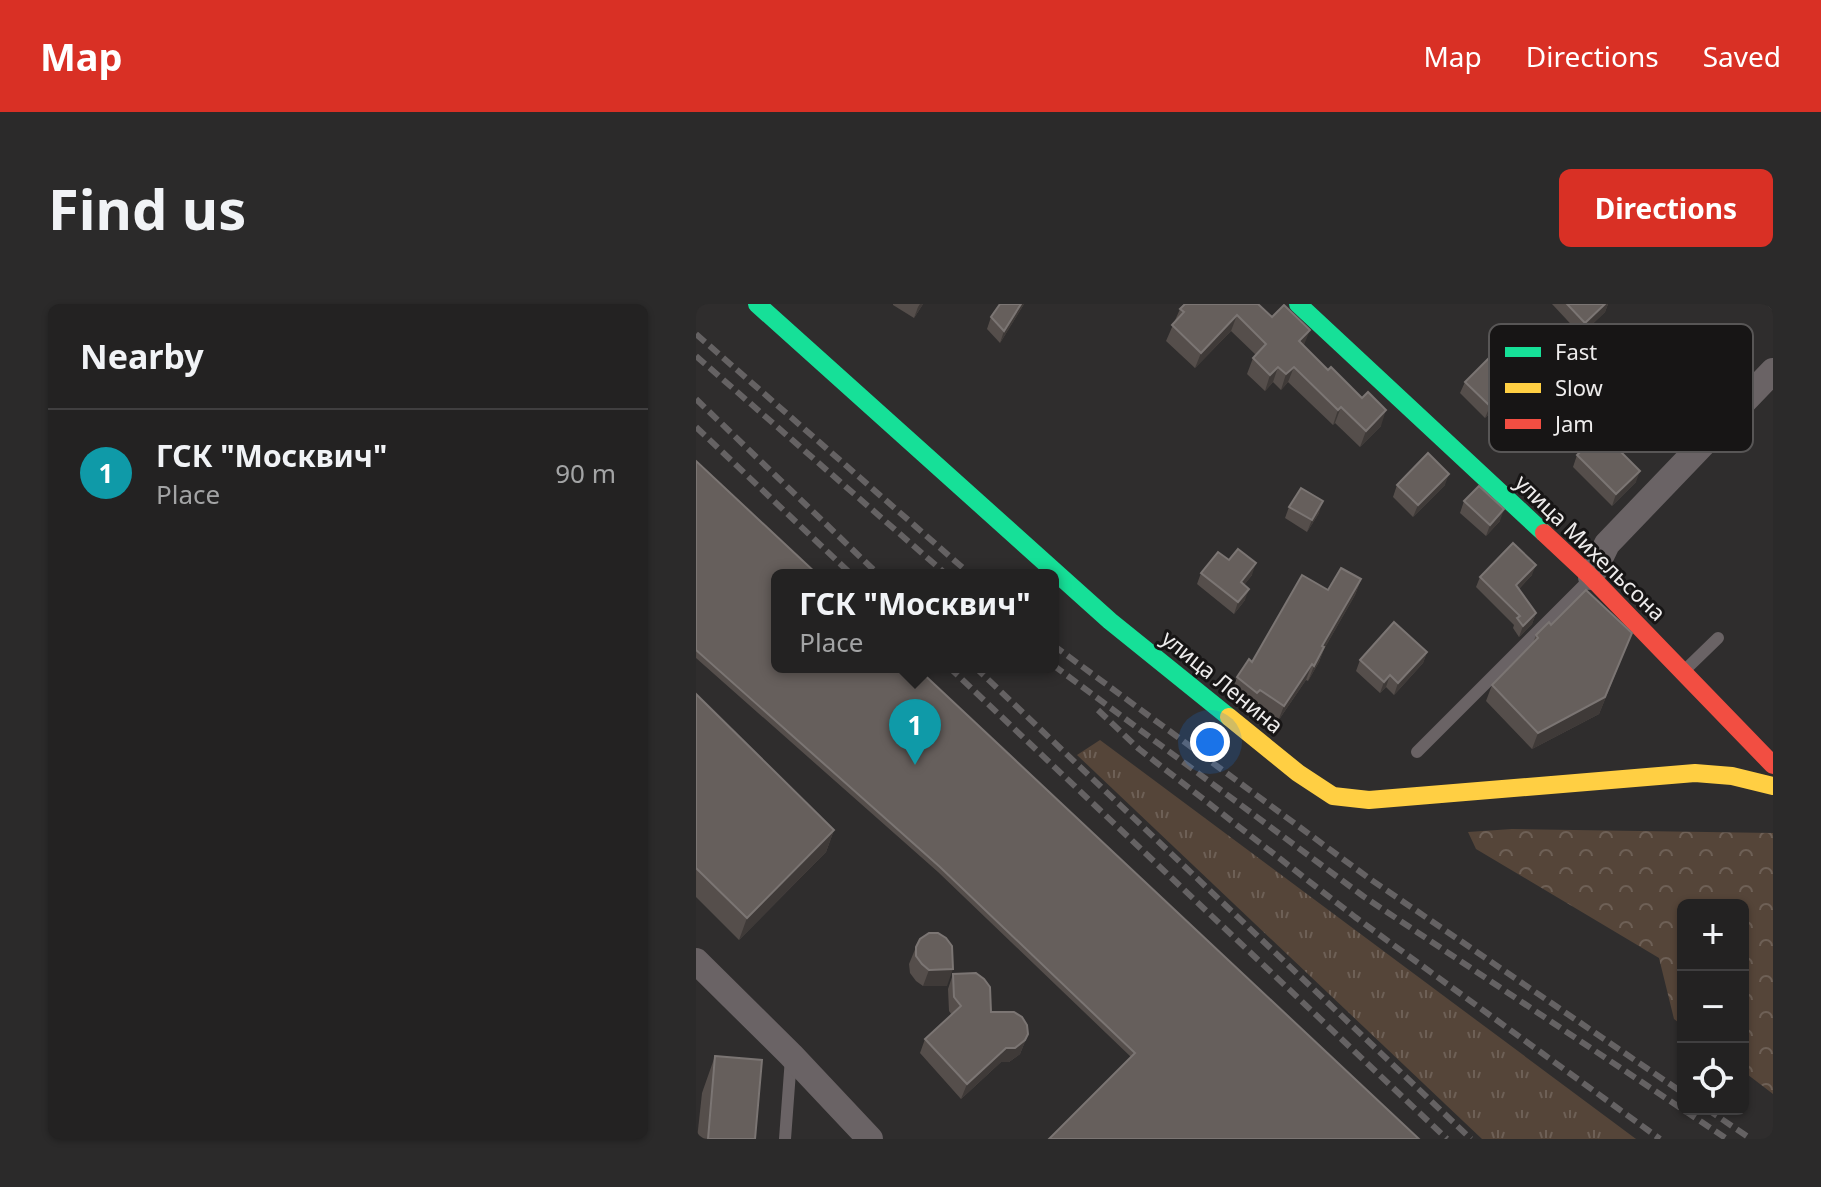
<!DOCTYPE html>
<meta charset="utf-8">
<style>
body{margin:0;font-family:"Noto Sans",sans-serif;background:#2b2a2a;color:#f1f3f6}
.controls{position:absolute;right:24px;bottom:24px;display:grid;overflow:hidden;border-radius:12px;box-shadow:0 2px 6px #0004}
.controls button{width:72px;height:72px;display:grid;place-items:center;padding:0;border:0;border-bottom:2px solid #403f40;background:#232222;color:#f1f3f6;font:40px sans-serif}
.you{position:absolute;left:514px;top:438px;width:28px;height:28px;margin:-20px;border:6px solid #fff;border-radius:50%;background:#1a73e8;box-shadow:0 0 0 12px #1a73e833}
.badge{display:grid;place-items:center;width:52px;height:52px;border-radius:50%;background:#d93025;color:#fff;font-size:26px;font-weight:700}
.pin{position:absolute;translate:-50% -66px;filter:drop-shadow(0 2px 4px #0008)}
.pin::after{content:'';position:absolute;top:42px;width:28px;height:24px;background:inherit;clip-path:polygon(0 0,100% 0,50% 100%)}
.popup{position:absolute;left:75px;top:265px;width:288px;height:104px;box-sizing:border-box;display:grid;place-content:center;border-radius:12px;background:#232222;filter:drop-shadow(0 2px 6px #0005);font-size:26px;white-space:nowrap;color:#a3a4a5}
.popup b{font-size:30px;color:#f1f3f6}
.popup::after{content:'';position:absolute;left:50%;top:100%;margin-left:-16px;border:16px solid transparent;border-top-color:#232222}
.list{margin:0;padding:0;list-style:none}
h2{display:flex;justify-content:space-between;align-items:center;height:104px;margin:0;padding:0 32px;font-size:34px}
h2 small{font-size:26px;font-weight:400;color:#a3a4a5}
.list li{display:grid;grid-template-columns:52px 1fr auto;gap:24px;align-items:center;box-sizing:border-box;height:128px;padding:0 32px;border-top:2px solid #403f40}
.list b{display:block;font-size:30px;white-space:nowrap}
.list p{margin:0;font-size:26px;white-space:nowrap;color:#a3a4a5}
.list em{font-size:26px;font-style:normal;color:#a3a4a5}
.icon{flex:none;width:44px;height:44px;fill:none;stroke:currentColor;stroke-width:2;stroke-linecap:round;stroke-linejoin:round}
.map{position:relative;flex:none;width:1077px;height:835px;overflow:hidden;border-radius:12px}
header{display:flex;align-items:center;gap:48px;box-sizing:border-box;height:112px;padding:0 40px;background:#d93025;color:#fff}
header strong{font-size:38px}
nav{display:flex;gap:44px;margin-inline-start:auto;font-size:28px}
.intro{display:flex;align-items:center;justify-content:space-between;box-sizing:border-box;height:192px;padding:0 48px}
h1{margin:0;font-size:56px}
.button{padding:20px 36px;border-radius:12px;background:#d93025;color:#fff;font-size:28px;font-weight:700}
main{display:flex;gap:48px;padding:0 48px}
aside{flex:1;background:#232222;border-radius:12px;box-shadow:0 2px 6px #0004}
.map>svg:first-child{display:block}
</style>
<header>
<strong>Map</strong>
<nav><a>Map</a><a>Directions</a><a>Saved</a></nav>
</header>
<div class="intro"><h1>Find us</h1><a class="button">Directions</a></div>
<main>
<aside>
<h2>Nearby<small></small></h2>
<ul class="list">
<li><span class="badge" style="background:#0f9aa8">1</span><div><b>ГСК &quot;Москвич&quot;</b><p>Place</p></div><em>90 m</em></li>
</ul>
</aside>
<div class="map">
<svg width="1077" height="835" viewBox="0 0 1077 835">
<defs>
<pattern id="grass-tufts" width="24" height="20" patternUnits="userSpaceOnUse" patternTransform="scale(2)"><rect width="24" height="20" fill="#554539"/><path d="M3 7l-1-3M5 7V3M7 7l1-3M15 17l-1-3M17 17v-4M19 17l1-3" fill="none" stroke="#6e6056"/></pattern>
<pattern id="forest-crowns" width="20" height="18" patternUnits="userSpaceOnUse" patternTransform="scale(2)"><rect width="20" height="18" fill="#554539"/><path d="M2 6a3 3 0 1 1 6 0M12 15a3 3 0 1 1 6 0" fill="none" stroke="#6e6056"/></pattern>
</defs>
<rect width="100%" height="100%" fill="#2f2d2d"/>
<polygon fill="url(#grass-tufts)" points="404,436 940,835 786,835 381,451"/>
<polygon fill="url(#forest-crowns)" points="816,525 1077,529 1077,790 1047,767 1047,601 987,601 987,722 978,715 963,654 780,545 772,528"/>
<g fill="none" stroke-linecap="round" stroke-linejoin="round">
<g stroke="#6a6365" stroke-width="12">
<polyline points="990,365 1022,334"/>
<polyline points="721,448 894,275"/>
<polyline points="89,835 95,754"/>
</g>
<g stroke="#6a6365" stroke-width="26">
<polyline points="895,273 911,240 1077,67"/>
<polyline points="0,657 95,751 174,835"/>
</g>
<g stroke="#16e098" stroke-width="18">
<polyline points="61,0 414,317 533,413"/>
<polyline points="602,0 848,229"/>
</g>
<polyline stroke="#ffcf43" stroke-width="18" points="533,413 602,469 637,492 673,496 999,469 1036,472 1077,482"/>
<polyline stroke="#f24e42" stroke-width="18" points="848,229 895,273 1077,461"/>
<g stroke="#656263" stroke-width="6" stroke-dasharray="12 6" stroke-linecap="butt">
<polyline points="0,30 275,271"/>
<polyline points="0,52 251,271"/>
<polyline points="0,95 183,271"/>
<polyline points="0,123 156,271"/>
<polyline points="357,341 674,575 987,789"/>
<polyline points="357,361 667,592 1031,835"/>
<polyline points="253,363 751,835"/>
<polyline points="279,363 775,835"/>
<polyline points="402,406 443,445 659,613 964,835"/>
<polyline points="1011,805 1055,835"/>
</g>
</g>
<g fill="#554e4b">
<polygon points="197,0 227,0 218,14 197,1"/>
<polygon points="304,0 328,0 304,39 291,25 295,13"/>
<polygon points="562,0 608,41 607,42 685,122 664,143 639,119 637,121 592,78 585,86 577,78 569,87 551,70 557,54 560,51 535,27 499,64 470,37 484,5"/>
<polygon points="856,0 912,0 909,8 885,31"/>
<polygon points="1070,0 1077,0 1077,7"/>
<polygon points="930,62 988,93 964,115 926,74"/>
<polygon points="814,77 807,84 806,98 789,114 764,89 769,78"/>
<polygon points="881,151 940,178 916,202 877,163"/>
<polygon points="0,157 723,835 435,753 242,568 0,354"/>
<polygon points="701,181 749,181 717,213 697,193"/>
<polygon points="768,197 804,217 790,232 764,209"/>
<polygon points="593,203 623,209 611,228 589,214"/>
<polygon points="533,256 556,271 548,281 549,296 538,310 501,280 505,269"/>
<polygon points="836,271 823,285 840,309 836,320 823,333 817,324 818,321 780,283 784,273"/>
<polygon points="665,275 659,291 628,345 623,358 612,377 610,376 582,417 558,401 556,405 536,388 541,373 632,286"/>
<polygon points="855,321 936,329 903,410 836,445 790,397 796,381 837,339 840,331"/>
<polygon points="731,348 727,359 698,391 690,383 684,389 660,367 664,356"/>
<polygon points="0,390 138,526 130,548 43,636 0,593"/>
<polygon points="220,643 251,682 227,682 220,677 214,669 213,660"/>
<polygon points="257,670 295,708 332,730 324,750 313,758 305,758 265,795 224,749 229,735 256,711 253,707 252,685"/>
<polygon points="19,752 59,835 1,835 6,789"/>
</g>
<g fill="#3f3a38">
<polygon points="224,0 227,0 218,14 222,3"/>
<polygon points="325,0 328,0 304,39 308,27"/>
<polygon points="909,0 912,0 909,8 885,31 889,19"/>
<polygon points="541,11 535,27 499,64 505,49"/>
<polygon points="614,26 608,41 597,53 603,37"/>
<polygon points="582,63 577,78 569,87 574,71"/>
<polygon points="598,63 592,78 585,86 590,70"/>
<polygon points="818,65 814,77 799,91 804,80"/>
<polygon points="993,82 988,93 964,115 968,104"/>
<polygon points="810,86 806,98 789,114 794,102"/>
<polygon points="645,103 639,119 637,121 642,106"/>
<polygon points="690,106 685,122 664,143 670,127"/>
<polygon points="944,167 940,178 916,202 920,190"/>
<polygon points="753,170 749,181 717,213 722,201"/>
<polygon points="627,197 623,209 611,228 616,216"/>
<polygon points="808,205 804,217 790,232 794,221"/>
<polygon points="560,259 556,271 541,290 545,278"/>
<polygon points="840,261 836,271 816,292 820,281"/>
<polygon points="665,275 659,291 628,345 623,358 612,377 626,342"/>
<polygon points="553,285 549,296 538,310 542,298"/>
<polygon points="840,309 836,320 823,333 827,322"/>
<polygon points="936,329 903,410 836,445 842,429"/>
<polygon points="731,348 727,359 698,391 702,379"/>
<polygon points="616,360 610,376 582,417 588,402"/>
<polygon points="694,371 690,383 684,389 688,378"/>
<polygon points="138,526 130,548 43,636 51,614"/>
<polygon points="257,665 251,682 227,682 233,666"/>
<polygon points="332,730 324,750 313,758 305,758 265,795 271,780 310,744"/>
</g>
<g fill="#665f5c" stroke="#7b7573" stroke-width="2">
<polygon points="304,0 325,0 308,27 295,13"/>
<polygon points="489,0 562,0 576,13 588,1 614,26 603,37 632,66 635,63 666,94 672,88 690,106 670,127 645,103 642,106 598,63 590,70 582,63 574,71 557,54 570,40 541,11 505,49 476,21 488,8 484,5"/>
<polygon points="871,0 909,0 889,19"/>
<polygon points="954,40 993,82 968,104 930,62"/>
<polygon points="800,47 818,65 804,80 810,86 794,102 769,78"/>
<polygon points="905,128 944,167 920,190 881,151"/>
<polygon points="732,149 753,170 722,201 701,181"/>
<polygon points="0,157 122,271 81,271 81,363 220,363 723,835 353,835 439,749 244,563 0,346"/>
<polygon points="783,182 808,205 794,221 768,197"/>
<polygon points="605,184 627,197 616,216 593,203"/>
<polygon points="817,239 840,261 820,281 840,309 827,322 821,314 824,312 784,273"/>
<polygon points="542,245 560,259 545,278 553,285 542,298 505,269 522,248 533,256"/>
<polygon points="645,264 665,275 626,342 628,343 618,362 616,360 588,402 564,386 561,389 541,373 553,355 556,358 606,271 632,286"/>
<polygon points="890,286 936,329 909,393 842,429 796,381 842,334 840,331 853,318 855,321"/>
<polygon points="698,318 731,348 702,379 694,371 688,378 664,356"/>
<polygon points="0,390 138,526 51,614 0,564"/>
<polygon points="233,629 242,629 250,634 256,642 257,665 233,666 226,660 220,652 220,643 224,635"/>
<polygon points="280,669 288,675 294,683 295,708 318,708 326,713 331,721 332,730 329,736 319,744 310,744 271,780 229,735 265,702 258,693 257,670"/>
<polygon points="19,752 66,756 59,835 12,835"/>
</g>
<g text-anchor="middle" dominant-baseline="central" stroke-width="6" stroke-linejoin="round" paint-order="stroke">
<g font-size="22" fill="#eeecec" stroke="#171515">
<text transform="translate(895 243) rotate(44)">улица Михельсона</text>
<text transform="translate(527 377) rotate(39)">улица Ленина</text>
</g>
</g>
<rect x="793" y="20" width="264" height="128" rx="12" fill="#171515" stroke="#585656" stroke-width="2"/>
<rect x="809" y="43" width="36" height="10" fill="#16e098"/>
<rect x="809" y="79" width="36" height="10" fill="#ffcf43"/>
<rect x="809" y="115" width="36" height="10" fill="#f24e42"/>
<g font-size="22" fill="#eeecec">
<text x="859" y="56">Fast</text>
<text x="859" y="92">Slow</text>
<text x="859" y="128">Jam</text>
</g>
</svg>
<div class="controls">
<button>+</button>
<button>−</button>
<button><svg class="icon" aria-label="locate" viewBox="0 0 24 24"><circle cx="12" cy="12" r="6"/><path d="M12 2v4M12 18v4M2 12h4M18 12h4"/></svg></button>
</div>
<div class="you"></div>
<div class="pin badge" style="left:219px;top:461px;background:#0f9aa8">1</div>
<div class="popup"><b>ГСК &quot;Москвич&quot;</b>Place</div>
</div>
</main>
